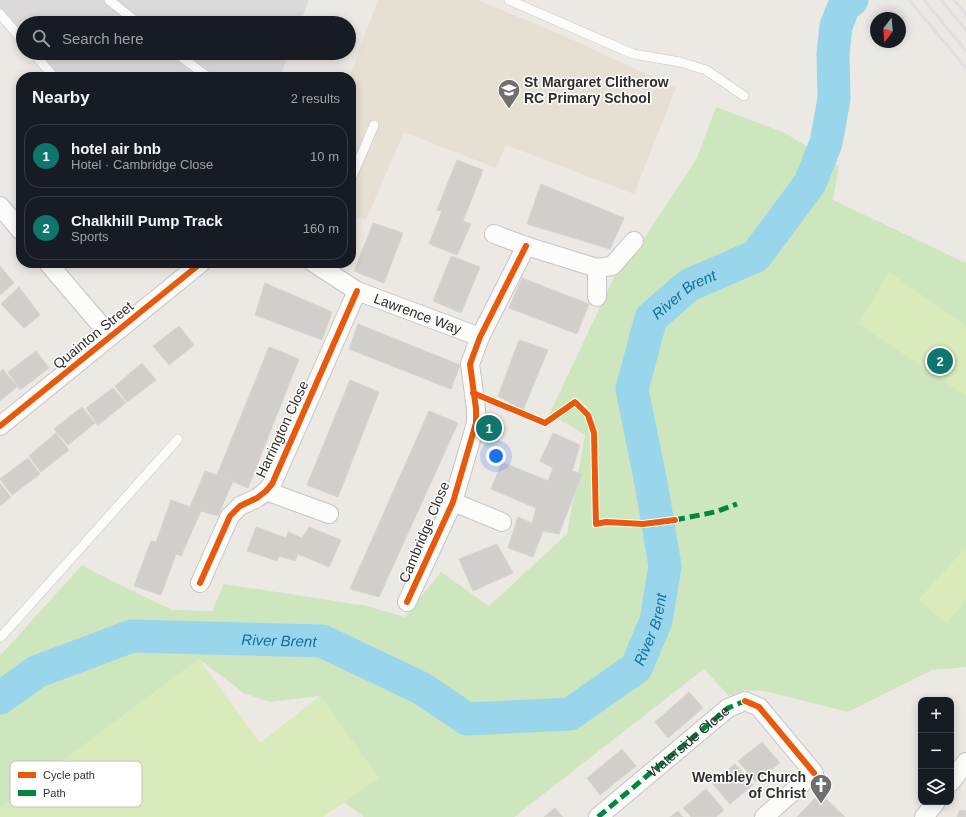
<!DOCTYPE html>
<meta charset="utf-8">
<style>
body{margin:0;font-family:Helvetica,sans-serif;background:#20242c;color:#f1f3f6}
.controls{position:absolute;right:12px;bottom:12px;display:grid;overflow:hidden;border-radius:8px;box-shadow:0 2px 10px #0003}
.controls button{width:36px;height:36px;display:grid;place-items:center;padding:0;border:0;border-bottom:1px solid #363941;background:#171b24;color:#f1f3f6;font:20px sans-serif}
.compass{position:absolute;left:870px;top:12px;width:36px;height:36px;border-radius:50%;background:#171b24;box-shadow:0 2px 10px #0003;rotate:196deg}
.you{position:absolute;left:496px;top:456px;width:14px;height:14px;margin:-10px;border:3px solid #fff;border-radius:50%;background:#1a73e8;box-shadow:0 0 0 6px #1a73e833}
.badge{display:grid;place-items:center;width:26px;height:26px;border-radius:50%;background:#0f766e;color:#fff;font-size:13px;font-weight:700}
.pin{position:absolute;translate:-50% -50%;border:2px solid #fff;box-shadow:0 1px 4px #0006}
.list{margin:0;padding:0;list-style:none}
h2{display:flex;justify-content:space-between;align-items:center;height:52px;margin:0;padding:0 16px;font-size:17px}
h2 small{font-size:13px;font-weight:400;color:#9ea1a6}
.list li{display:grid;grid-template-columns:26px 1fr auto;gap:12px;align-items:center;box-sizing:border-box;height:64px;margin:0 8px 8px;padding:0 8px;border:1px solid #363941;border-radius:16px}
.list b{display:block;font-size:15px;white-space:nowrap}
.list p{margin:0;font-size:13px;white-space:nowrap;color:#9ea1a6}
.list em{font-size:13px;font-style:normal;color:#9ea1a6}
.icon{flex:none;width:22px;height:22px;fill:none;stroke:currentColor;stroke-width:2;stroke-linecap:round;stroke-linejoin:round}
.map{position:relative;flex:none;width:966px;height:817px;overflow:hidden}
.search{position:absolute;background:#171b24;box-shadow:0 2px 10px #0003;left:16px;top:16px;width:340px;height:44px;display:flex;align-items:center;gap:10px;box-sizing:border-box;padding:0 14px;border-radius:22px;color:#9ea1a6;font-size:15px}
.panel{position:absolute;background:#171b24;box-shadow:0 2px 10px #0003;left:16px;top:72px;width:340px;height:196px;border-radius:16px}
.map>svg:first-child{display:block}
</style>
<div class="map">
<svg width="966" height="817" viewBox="0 0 966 817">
<rect width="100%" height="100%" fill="#ece8e4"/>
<g fill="#dcd9db">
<polygon points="0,0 309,0 300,23 23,23 23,46 0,20"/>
<polygon points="29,53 289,53 280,77 51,77"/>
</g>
<polygon fill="#e6e0d3" points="378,0 477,0 560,34 676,88 634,194 506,145 496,168 404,132 366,220 351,215 351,77 349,77"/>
<polygon fill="#cee6be" points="716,107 785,133 839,166 833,200 966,263 966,667 932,670 848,712 765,691 744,690 729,696 704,669 514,817 364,817 344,802 378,778 320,696 270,702 244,693 199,659 0,808 0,656 82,565 108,579 172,610 212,611 224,584 367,606 405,617 441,572 489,606 567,534 585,435 568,424 549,415 627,250 644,239 697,158"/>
<g fill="#d9eabb">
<polygon points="889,272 966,326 966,396 858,324"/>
<polygon points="966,547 966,601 947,624 918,600"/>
<polygon points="199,659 260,743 320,696 379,778 323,817 0,817 0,808"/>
</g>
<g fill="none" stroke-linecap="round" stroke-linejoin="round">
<path stroke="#99d6ec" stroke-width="33" id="s1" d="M0,698L36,672L132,636L322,641L421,688L467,719L570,714L636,668L656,621L665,566L651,483L632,389L651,318L689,285L756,256L810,183L826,143L834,99L833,54L836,26L844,6L852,0"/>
</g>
<g fill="#d1cecb" stroke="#d7d4d0">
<polygon points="457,160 483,170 463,221 471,224 457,255 429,244 442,211 437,210"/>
<polygon points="541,184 624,218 610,249 527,224"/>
<polygon points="373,223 403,233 384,283 354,271"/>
<polygon points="451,256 480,267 461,313 433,301"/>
<polygon points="0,266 14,283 0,295"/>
<polygon points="522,278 589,304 577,334 509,308"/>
<polygon points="265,283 332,312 322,340 255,315"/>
<polygon points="19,287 40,315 24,328 1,304"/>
<polygon points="358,324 460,365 451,389 349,349"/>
<polygon points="179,326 194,345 169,365 153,346"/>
<polygon points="519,340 548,350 523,410 498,396"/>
<polygon points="269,347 299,359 248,488 217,475"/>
<polygon points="36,351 49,368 20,390 8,372"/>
<polygon points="142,363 156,380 127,402 115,386"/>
<polygon points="3,369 17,387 0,401 0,372"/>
<polygon points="350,380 379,392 338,497 307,485"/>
<polygon points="113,388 126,403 98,425 86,408"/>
<polygon points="82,407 95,423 68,445 54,429"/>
<polygon points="429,411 458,423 379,597 350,589"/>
<polygon points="56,433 69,450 41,472 29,456"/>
<polygon points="553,433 580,445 572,471 582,474 559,534 543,531 533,557 508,548 518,517 532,523 536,508 491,489 502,462 548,481 553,468 540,461"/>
<polygon points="28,458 40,474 12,495 0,479"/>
<polygon points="205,471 233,481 218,516 201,511 181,556 176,554 161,595 134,586 151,541 156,542 171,500 190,507"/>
<polygon points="0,483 11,497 0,506"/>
<polygon points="256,527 286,538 288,532 302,538 309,527 341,540 329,567 298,554 295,561 279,556 277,561 247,551"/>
<polygon points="497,544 513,573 473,591 459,559"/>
<polygon points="689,692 703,708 668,738 655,722"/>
<polygon points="762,742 780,763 756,782 738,761"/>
<polygon points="622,749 636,766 600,795 587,778"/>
<polygon points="735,764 753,785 730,804 712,783"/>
<polygon points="706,789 724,810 716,817 691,817 683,808"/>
<polygon points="820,793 845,817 797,817"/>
<polygon points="555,808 563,817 544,817"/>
<polygon points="960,810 966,811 966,817 957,817"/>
<polygon points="678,811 683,817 670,817"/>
</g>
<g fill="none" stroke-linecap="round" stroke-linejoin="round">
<g stroke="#c5c4c5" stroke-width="10">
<g id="service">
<polyline points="109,0 138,23"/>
<polyline points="509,0 633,54 680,62 706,70 744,96"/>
<polyline points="0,14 23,41"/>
<polyline points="33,53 54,77"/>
<polyline points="176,53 208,77"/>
<polyline points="351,179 374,125"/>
<polyline points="0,638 178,439"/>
</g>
</g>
<g stroke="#c5c4c5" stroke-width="20">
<g id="minor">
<polyline points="0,206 21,231"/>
<polyline points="494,234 526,246 597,268 597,297"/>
<polyline points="48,263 110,336"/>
<path id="s2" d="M314,263L357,291L480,337"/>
<polyline points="597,268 612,266 634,241"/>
<polyline points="0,426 201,263"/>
<polyline points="266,491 329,514"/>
<polyline points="453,502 502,522"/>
<polyline points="200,583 230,516 240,506 257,498 266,491 272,484 357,291"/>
<polyline points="407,602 453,502 476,423 476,409 470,364 480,337 526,246"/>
<polyline points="951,782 966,762"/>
<polyline points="598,817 728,708 745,701 759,707 814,773 764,817"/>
<polyline points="924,817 936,802"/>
</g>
</g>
<use href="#service" stroke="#fcfcfb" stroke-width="9"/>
<use href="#minor" stroke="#fcfcfb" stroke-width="18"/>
<g stroke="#dfdfe1" stroke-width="3">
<polyline points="909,0 966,68"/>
<polyline points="924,0 966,51"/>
<polyline points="941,0 966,30"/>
<polyline points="954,0 966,14"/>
</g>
<g stroke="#00873e" stroke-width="5" stroke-dasharray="10 5" stroke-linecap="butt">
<polyline points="675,520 715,512 737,504"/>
<path id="s3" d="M598,817L728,708L745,701"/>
</g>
<g stroke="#fff" stroke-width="8">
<g id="cycleway">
<polyline points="473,393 545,423 575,402 588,415 594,433 596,524 606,522 643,524 675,520"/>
<polyline points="0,426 201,263"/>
<polyline points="200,583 230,516 240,506 257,498 266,491 272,484 357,291"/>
<polyline points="407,602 453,502 476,423 476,409 470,364 480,337 526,246"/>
<polyline points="745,701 759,707 814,773"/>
</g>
</g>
<use href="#cycleway" stroke="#e8590c" stroke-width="6"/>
</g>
<defs>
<g id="school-pin" transform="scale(1.15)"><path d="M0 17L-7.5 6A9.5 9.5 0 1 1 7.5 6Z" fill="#706f6e" stroke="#fff"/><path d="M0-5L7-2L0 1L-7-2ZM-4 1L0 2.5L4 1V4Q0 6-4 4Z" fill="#fff"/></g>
<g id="church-pin" transform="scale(1.15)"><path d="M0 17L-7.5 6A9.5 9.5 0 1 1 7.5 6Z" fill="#706f6e" stroke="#fff"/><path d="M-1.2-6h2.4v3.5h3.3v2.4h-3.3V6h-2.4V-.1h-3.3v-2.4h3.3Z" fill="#fff"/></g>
</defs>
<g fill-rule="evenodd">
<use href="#school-pin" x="509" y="90"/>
<use href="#church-pin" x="821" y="785"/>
</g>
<g text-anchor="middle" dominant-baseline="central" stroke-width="3" stroke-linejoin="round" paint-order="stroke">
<g font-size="14" font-weight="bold" fill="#2e2e2e" stroke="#fff" text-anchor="start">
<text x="524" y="82">St Margaret Clitherow<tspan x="524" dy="16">RC Primary School</tspan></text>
<text x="806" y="777" text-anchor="end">Wembley Church<tspan x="806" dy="16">of Christ</tspan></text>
</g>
<g font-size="14" fill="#2e2e2e" stroke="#fff">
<text stroke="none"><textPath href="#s2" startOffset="116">Lawrence Way</textPath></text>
<text transform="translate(93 335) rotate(-39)">Quainton Street</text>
<text transform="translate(282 429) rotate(-65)">Harrington Close</text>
<text transform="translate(424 532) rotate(-67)">Cambridge Close</text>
<text stroke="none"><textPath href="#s3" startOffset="118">Waterside Close</textPath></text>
</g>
<g font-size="15" font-style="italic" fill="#0d6fa3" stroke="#fff">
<text stroke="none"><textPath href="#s1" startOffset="1087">River Brent</textPath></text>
<text stroke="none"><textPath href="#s1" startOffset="727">River Brent</textPath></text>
<text stroke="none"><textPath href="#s1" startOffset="294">River Brent</textPath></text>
</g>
</g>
<rect x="10" y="761" width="132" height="46" rx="6" fill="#fff" stroke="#c0c0c0" stroke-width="1"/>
<rect x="18" y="772" width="18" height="6" fill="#e8590c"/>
<rect x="18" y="790" width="18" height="6" fill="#00873e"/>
<g font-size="11" fill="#2e2e2e">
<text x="43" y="779">Cycle path</text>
<text x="43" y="797">Path</text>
</g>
</svg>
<div class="controls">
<button>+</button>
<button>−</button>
<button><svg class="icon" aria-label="layers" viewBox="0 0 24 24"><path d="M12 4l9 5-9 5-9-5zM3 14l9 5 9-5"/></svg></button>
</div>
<svg class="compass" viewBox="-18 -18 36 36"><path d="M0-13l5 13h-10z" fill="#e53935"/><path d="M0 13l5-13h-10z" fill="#9ea1a6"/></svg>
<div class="you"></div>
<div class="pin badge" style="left:489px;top:428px">1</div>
<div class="pin badge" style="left:940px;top:361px">2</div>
<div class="search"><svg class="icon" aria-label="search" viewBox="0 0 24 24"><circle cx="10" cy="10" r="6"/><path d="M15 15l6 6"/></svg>Search here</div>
<section class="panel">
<h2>Nearby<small>2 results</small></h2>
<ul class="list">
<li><span class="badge">1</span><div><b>hotel air bnb</b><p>Hotel · Cambridge Close</p></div><em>10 m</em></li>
<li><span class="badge">2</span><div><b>Chalkhill Pump Track</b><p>Sports</p></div><em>160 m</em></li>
</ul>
</section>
</div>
